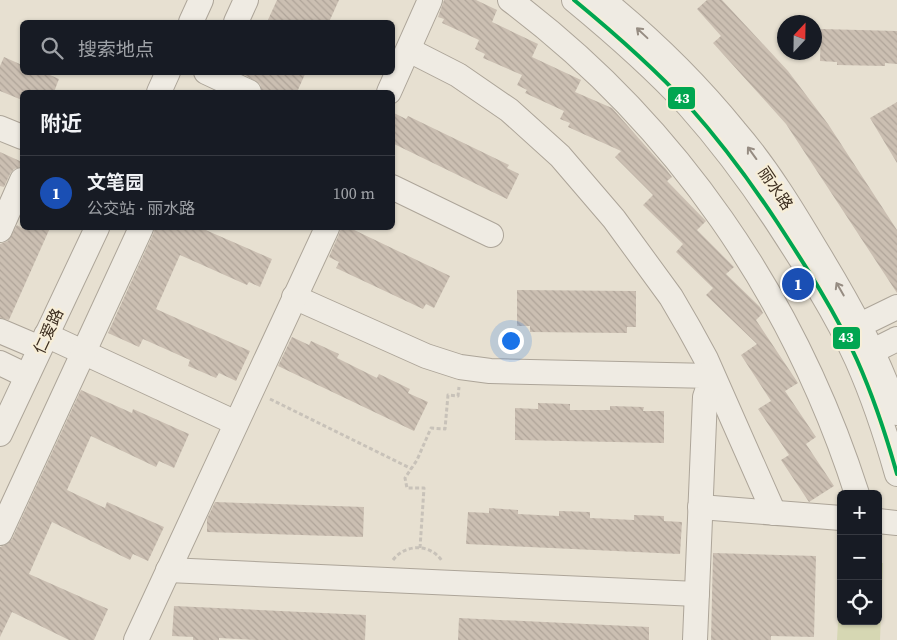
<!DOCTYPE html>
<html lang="zh">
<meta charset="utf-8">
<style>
body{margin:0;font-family:"Source Serif 4","Noto Sans SC",serif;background:#20242c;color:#f1f3f6}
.controls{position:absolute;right:15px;bottom:15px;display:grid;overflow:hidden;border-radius:8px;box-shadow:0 1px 4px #0004}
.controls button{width:45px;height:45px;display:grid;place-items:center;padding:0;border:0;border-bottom:1px solid #363941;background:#171b24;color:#f1f3f6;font:25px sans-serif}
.compass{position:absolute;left:777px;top:15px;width:45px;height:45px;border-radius:50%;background:#171b24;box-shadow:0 1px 4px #0004;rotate:22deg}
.you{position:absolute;left:510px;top:340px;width:18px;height:18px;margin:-12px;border:4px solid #fff;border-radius:50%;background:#1a73e8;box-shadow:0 0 0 8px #1a73e833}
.badge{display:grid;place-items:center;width:32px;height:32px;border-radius:50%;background:#b45309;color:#fff;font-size:16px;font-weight:700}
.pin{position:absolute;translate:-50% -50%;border:2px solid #fff;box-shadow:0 1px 5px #0006}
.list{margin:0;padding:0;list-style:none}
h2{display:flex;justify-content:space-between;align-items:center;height:65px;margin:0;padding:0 20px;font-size:21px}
h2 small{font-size:16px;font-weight:400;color:#9ea1a6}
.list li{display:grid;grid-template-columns:32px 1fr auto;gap:15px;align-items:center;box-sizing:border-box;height:75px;padding:0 20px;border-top:1px solid #363941}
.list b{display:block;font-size:19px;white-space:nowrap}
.list p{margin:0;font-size:16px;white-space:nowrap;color:#9ea1a6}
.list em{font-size:16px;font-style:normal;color:#9ea1a6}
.icon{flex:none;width:28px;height:28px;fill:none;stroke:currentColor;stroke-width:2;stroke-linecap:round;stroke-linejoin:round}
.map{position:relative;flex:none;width:897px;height:640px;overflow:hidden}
.search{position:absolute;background:#171b24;box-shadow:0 1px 4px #0004;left:20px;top:20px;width:375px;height:55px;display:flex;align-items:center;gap:12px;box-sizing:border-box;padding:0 18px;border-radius:8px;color:#9ea1a6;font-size:19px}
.panel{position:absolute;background:#171b24;box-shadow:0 1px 4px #0004;left:20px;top:90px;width:375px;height:140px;border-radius:8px}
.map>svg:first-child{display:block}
</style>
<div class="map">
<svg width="897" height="640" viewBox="0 0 897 640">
<defs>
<pattern id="building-back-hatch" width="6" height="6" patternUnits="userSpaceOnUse" patternTransform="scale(1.25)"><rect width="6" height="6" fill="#cbbfb2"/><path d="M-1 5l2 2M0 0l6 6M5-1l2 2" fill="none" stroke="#afa499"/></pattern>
</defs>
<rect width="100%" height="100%" fill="#e7e0d1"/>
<polygon fill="#d6d7b3" points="878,563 883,563 880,640 837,640 841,565 841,621 878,621"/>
<g fill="url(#building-back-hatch)">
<polygon points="277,0 339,0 329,22 267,22"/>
<polygon points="444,0 476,0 497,10 492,22 538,44 532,57 581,80 575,92 612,108 665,168 672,177 667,181 706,221 697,230 734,267 726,274 760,307 763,313 756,320 798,383 785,391 816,437 806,444 834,486 809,502 781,460 789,455 758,409 771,401 741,355 757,344 706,295 713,288 676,252 683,244 643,205 653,195 615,157 621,151 568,127 570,123 560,119 564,111 525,93 527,90 517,85 522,75 483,58 485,54 475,49 479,40 442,23 444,19 438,17"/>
<polygon points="707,0 722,0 788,71 828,124 897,230 897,293 786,124 713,43 721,36 697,9"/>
<polygon points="821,29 897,31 897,64 885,63 885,66 837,65 837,62 820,61"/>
<polygon points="4,57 22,65 22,72 43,72 59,79 54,92 22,92 22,100 0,91 0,66"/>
<polygon points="243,72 306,72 297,92 262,92 260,84 243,74"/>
<polygon points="897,102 897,163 870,118"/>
<polygon points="392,112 406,119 408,116 509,165 507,168 519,174 507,199 392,143"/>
<polygon points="0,152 22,162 22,167 14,169 10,174 4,187 0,186"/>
<polygon points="17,225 22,228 50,228 9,320 0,318 0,244 8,241"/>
<polygon points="155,228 201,228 272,259 260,287 249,282 247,285 180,255 156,309 250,351 236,381 219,373 216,378 188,366 190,360 143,339 139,347 108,333 153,234"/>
<polygon points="341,228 350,228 450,276 434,308 426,304 423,309 336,268 339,262 329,257 339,234"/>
<polygon points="517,290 636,291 636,327 627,327 627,333 530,332 530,326 517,326"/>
<polygon points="292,337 309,345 311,341 339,354 337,358 377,378 379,374 410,389 408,393 428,402 414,431 278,366"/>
<polygon points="81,390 132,413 133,409 189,434 174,468 159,461 156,467 91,436 67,490 105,508 107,502 164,527 148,561 133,554 130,560 52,522 29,574 108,609 94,640 69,640 12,612 0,637 0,547 7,544 12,539"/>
<polygon points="538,403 570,404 570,410 610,410 610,406 644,407 643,411 664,411 664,443 515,440 515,408 538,409"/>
<polygon points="215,502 364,507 363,537 207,532 207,519"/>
<polygon points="489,508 518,510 518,514 559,516 559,511 590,512 590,518 634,520 634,515 664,516 664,521 682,522 680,554 466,544 468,512 489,513"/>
<polygon points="713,553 816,556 814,637 771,636 771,640 711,640"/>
<polygon points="174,606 366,615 365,640 256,640 219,638 219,640 193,640 193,637 172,636"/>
<polygon points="459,618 649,627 649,640 458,640"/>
</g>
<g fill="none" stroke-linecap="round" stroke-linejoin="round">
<g stroke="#ada599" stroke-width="26">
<g id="minor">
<path d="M510,0C675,124 794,297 857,494"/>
<path d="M574,0C614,33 653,67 688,105C721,142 750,181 777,222C805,265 836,313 857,360C873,396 886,435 897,474"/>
<path d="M603,0C651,39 696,83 735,131C767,168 793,211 818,253C849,304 878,356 897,413"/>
<polyline points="191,22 201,0"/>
<polyline points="236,22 246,0"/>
<polyline points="409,50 458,75 509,110 560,156 614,219 671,297 689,328 706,359 774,513"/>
<polyline points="206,72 249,92"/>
<polyline points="159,92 168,72"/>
<polyline points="389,92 430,0"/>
<polyline points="0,128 22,137"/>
<polyline points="392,187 491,235"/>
<polyline points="0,230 22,180"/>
<polyline points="294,297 426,356 460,367 490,371 712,376 705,397 695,640"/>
<polyline points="860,325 897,307"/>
<polyline points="0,331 40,348"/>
<polyline points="46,335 236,423"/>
<polyline points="873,351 897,339"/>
<polyline points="0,363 27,376"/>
<polyline points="0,434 97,228"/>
<polyline points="700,507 841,518"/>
<polyline points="878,521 897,523"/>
<polyline points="0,533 141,228"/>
<polyline points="168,570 697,594"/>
<polyline points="136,640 327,228"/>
</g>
</g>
<g stroke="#c8c2b9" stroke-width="3" stroke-dasharray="4 2.5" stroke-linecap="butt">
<polyline points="270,399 412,469"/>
<polyline points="420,548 424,488 407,488 405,478 417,460 431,428 445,429 448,395 458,396 459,387"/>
<path d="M393,560C406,543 431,544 442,561"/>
</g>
<use href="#minor" stroke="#efebe3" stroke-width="24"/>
<g stroke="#f7eed8" stroke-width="8">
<path id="bus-1" d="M574,0C614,33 653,67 688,105C721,142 750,181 777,222C805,265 836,313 857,360C873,396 886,435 897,474"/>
</g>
<use href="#bus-1" stroke="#00a651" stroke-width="4"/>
</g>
<defs><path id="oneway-shaft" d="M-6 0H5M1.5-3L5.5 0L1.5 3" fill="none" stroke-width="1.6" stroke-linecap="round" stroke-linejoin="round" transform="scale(1.25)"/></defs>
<g stroke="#968c82">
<use href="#oneway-shaft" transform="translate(642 33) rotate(-137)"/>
<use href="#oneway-shaft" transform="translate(752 153) rotate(-126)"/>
<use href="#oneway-shaft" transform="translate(840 289) rotate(-120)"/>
</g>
<g text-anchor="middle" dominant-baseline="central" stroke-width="4.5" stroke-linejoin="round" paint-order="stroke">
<g font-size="16" fill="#3d2e20" stroke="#f7eed8">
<text transform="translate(776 188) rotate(56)">丽水路</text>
<text transform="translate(48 331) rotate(-65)">仁爱路</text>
</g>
</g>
<g stroke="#f7eed8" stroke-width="2">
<rect x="667" y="86" width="29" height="24" rx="5" fill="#00a651"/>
<rect x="832" y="326" width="29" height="24" rx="5" fill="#00a651"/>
</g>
<g font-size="14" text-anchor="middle" font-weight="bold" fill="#fff">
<text x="682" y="103">43</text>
<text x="846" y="342">43</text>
</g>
</svg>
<div class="controls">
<button>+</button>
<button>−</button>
<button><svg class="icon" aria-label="locate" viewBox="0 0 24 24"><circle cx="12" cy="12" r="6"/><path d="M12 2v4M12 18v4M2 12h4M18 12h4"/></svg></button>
</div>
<svg class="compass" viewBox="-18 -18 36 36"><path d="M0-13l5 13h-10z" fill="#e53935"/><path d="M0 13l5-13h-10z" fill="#9ea1a6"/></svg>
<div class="you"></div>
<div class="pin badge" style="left:798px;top:284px;background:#1a4fb4">1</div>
<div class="search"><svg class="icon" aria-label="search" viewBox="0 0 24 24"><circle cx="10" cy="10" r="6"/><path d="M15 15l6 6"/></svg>搜索地点</div>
<section class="panel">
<h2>附近<small></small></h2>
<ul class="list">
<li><span class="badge" style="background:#1a4fb4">1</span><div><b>文笔园</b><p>公交站 · 丽水路</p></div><em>100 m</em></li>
</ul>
</section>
</div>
